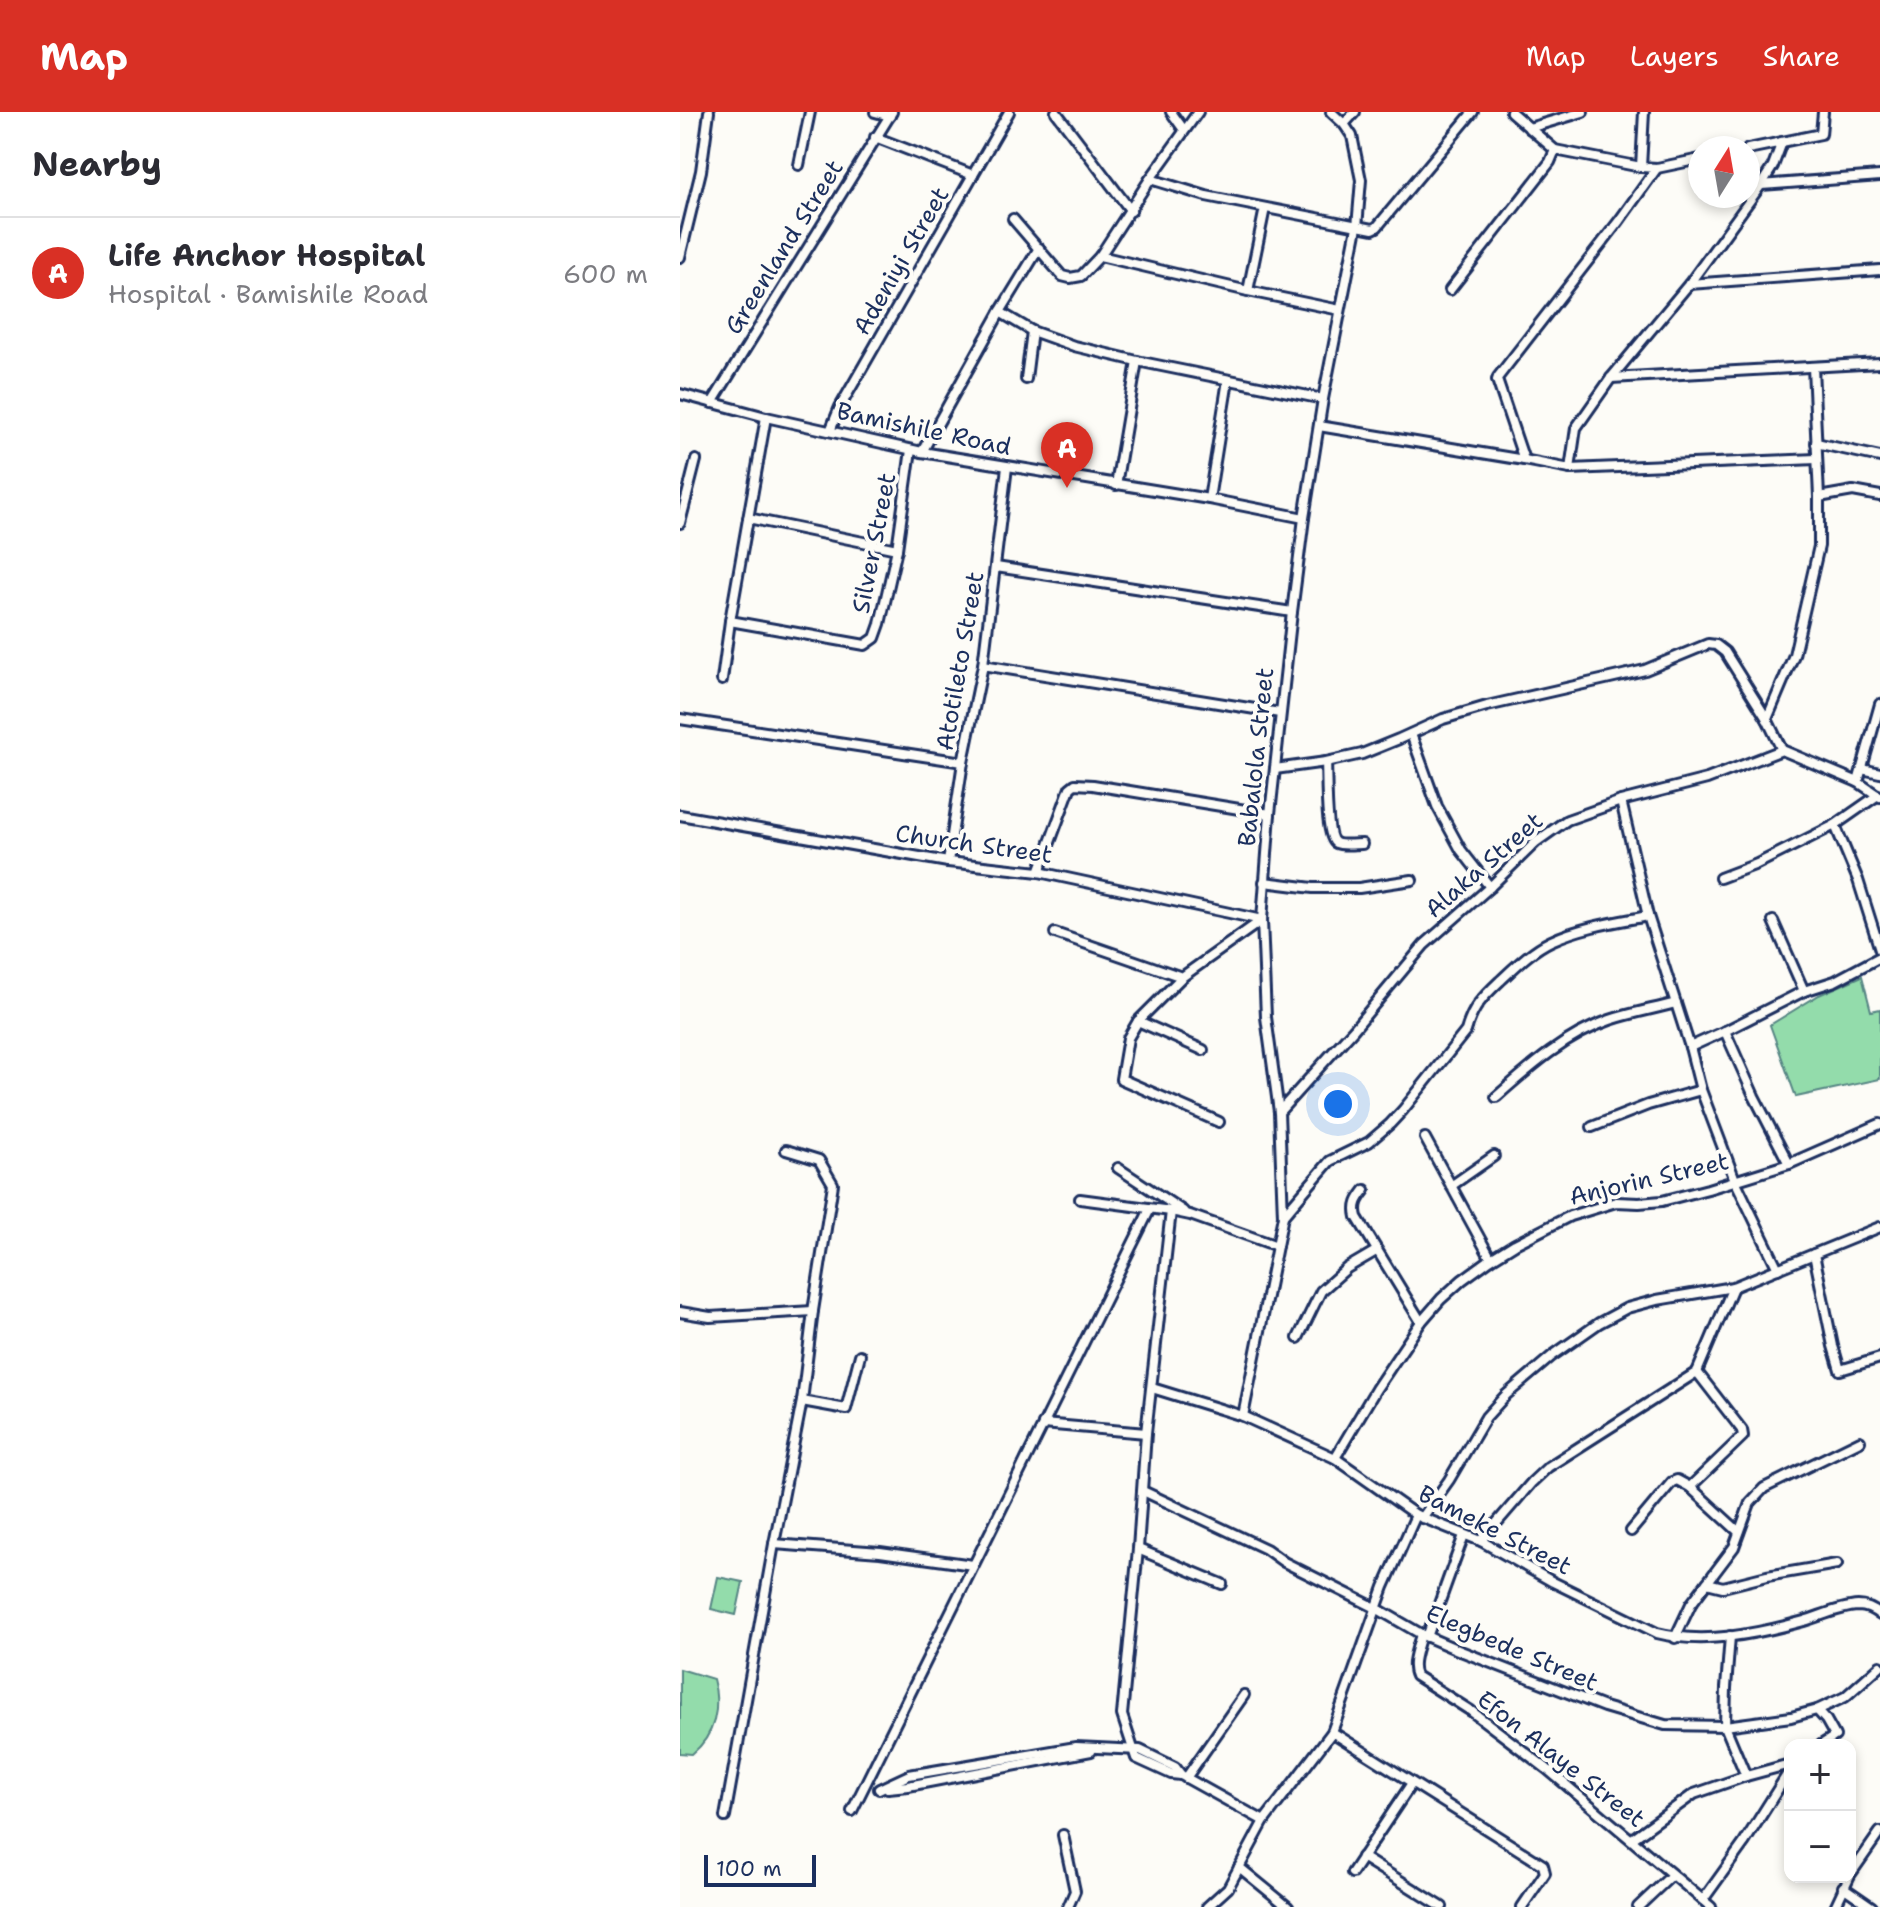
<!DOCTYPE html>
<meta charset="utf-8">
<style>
body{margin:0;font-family:"Shantell Sans",sans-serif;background:#f7f7f7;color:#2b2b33}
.controls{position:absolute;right:24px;bottom:24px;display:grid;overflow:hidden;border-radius:16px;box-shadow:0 4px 12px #0003}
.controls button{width:72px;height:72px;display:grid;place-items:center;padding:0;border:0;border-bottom:2px solid #e1e1e2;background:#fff;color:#2b2b33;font:40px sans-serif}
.compass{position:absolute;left:1008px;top:24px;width:72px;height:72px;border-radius:50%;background:#fff;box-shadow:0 4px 12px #0003;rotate:11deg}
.scale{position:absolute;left:24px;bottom:20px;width:112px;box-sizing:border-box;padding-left:8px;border:4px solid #1b2f5e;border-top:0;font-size:22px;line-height:28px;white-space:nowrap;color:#1b2f5e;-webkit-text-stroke:6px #fdfcf7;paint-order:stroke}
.you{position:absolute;left:658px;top:992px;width:28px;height:28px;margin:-20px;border:6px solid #fff;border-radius:50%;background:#1a73e8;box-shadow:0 0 0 12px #1a73e833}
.badge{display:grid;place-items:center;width:52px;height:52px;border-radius:50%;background:#d93025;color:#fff;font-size:26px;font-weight:700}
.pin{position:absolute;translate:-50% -66px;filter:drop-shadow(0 2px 4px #0008)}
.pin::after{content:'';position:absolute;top:42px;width:28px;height:24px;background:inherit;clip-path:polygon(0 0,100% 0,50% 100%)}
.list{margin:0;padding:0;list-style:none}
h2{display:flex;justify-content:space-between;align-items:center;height:104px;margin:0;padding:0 32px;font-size:34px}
h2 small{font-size:26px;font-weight:400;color:#7c7c81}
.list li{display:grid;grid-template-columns:52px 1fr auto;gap:24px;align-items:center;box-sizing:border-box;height:112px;padding:0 32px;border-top:2px solid #e1e1e2}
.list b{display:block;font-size:30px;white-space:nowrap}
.list p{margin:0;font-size:26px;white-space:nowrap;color:#7c7c81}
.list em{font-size:26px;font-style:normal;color:#7c7c81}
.map{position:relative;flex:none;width:1200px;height:1795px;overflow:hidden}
header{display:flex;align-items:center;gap:48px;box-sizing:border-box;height:112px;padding:0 40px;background:#d93025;color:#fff}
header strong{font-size:38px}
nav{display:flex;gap:44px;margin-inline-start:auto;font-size:28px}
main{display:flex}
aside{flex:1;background:#fff}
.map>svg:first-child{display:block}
</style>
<header>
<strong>Map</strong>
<nav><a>Map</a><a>Layers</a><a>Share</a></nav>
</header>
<main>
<aside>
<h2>Nearby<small></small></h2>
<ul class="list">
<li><span class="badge">A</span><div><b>Life Anchor Hospital</b><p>Hospital · Bamishile Road</p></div><em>600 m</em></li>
</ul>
</aside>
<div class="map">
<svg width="1200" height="1795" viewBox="0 0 1200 1795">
<rect width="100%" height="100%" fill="#fdfcf7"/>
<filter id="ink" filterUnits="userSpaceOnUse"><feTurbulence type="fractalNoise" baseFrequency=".0125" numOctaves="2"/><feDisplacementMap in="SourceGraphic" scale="16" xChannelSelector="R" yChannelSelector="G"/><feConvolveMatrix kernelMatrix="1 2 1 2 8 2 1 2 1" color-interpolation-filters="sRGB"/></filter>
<g filter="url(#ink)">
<g fill="#93dcab" stroke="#578684" stroke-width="2">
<polygon points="1182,864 1191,899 1200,897 1200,967 1116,985 1090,913 1139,883"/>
<polygon points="38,1465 63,1470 56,1503 31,1497"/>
<path d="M0,1557L33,1567C41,1595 35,1623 12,1642L0,1641Z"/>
</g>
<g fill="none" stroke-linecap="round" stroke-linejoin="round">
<g stroke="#1b2f5e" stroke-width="14">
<g id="minor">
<polyline points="195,0 210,4"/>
<polyline points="376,0 451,99"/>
<polyline points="491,0 504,18"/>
<polyline points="831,0 875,38 961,55 977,56 1020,47"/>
<polyline points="664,12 675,0"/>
<polyline points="849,16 903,0"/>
<polyline points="195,25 293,63"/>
<polyline points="1068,37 1141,22 1143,0"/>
<polyline points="119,53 130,0"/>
<polyline points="961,55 964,0"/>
<polyline points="470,67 526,84 693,117 697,115 793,0"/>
<polyline points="1081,73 1200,64"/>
<polyline points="333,107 382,164 390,166 401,164 420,144 470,67 518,0"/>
<polyline points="420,144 568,179 660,198"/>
<polyline points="0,145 21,59 29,0"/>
<polyline points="1009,172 1200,158"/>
<polyline points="770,178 870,50 875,38"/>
<polyline points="568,179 585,96"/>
<polyline points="320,200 352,219 394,234 457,249 643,287"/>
<polyline points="931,266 1200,251"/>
<polyline points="346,267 352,219"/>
<polyline points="0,282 86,305 242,340 529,387 624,406"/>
<polyline points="32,291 212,0"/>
<polyline points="639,314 844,348 890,357 1136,347"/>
<polyline points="150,319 160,295 329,0"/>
<polyline points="1136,331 1200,345"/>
<polyline points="242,340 320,200 359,136"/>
<polyline points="844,348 817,268 818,265 939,109 977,56"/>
<polyline points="890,357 896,316 931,266 1009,172 1081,73 1093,54 1102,30"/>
<polyline points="436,373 457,249"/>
<polyline points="1139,385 1173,379 1200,384"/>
<polyline points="529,387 548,268"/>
<polyline points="68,406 217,437"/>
<polyline points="0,411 16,348"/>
<polyline points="316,455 612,500"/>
<polyline points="50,509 185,533 195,526 200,512 217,437 231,338"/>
<polyline points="303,553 600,601"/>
<polyline points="42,568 50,509 86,305"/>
<polyline points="0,607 283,650"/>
<polyline points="1087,607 1114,543 1139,434 1139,385 1133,255"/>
<polyline points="731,622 757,694 781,738 810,775"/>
<path d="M646,650C647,663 645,726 656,731C662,734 675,732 682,732"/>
<polyline points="595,657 646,650 682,642 719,627 763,607 807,594 965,558 1028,532 1036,533 1045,540 1087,607 1102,638 1178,670 1200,685"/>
<polyline points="1182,657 1200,661"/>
<polyline points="1178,670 1200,592"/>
<polyline points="941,689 968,804 1010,935 1021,978 1055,1068 1098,1157"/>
<polyline points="0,703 268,750 359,760 582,808"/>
<polyline points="1155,713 1178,768 1200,838"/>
<polyline points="268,750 283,650 303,553 327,355"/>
<polyline points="359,760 390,676 395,672 413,673 590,702"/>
<polyline points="1040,766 1077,752 1155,713 1198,683"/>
<polyline points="584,770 633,776 679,776 732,768"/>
<polyline points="1093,809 1124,879"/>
<polyline points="375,821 502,865"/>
<polyline points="458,909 523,938"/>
<polyline points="1045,919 1074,984 1109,1052"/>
<polyline points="1010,935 1045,919 1124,879 1155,869 1200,845"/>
<path d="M816,985C850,955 886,923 930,908C951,901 974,897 996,891"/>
<polyline points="599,1000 674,917 744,833 810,775 856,730 887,708 941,689 1027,667 1102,638"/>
<polyline points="539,1010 441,967 448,926 458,909 502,865 582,808"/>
<polyline points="912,1015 968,993 1021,978"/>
<polyline points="745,1026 811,1147"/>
<polyline points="438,1056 503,1099"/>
<polyline points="771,1074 814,1044"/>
<path d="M685,1078C678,1087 674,1093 677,1105L741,1210"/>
<polyline points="400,1087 491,1099 510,1103 597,1134"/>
<polyline points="491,1099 466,1321 458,1437 442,1603 456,1646 491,1662 501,1663 584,1709"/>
<path d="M603,1104L650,1049L689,1030L710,1012L723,998L786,919C793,894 803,885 821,868C836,854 852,838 871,829C901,815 936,810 968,804"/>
<polyline points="1134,1142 1153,1234 1160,1258 1200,1246"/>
<polyline points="0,1200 30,1205 133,1199"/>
<polyline points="618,1226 641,1179 667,1156 696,1139"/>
<path d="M472,1276L563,1304L655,1346L736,1403L801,1429L873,1470L977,1521C1024,1533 1077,1522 1124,1509C1141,1504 1159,1495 1178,1494C1187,1494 1193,1497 1200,1503"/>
<polyline points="122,1289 166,1297 180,1243"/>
<polyline points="563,1304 603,1104 599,1000 586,905 582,808 590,702 612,500 624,406 643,287 677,115 681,68 672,24 664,12 651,0"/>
<polyline points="363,1312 466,1321"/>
<polyline points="655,1346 696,1277 741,1210 761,1187 782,1168 811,1147 835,1132 890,1104 936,1090 959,1091 982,1089 1028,1077 1109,1052 1200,1012"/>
<polyline points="1010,1375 1063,1324 1062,1318 1017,1260"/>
<polyline points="463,1379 586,1437 604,1450 696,1496 741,1522 778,1538 924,1595 985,1613 1045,1614 1111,1605 1137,1598 1165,1585 1200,1554"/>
<polyline points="742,1406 769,1368 806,1305 826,1283 872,1244 919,1211 947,1196 977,1188 1053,1175 1200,1115"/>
<polyline points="951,1419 992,1370 997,1368 1010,1375 1059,1420"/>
<polyline points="801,1429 852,1370 868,1355 1017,1260 1053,1175"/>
<polyline points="94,1432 200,1440 293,1453"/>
<polyline points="458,1437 542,1472"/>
<polyline points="1027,1471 1043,1475 1087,1464 1157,1452"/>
<path d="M741,1522C738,1535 730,1552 736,1564L791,1599L867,1657L1031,1795"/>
<polyline points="1050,1524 1046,1576 1045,1614 1066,1664"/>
<polyline points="747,1525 784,1423"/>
<polyline points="995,1526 1011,1492 1054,1435 1070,1391 1084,1376 1180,1329"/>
<polyline points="1137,1598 1146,1608 1155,1624 1141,1633"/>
<polyline points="652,1620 863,1753 865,1761 842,1795"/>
<polyline points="506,1666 564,1583"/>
<polyline points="208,1676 228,1674 411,1639"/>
<polyline points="199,1677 229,1663 396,1635 460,1638 495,1655 501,1663"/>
<polyline points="172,1699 470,1097"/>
<polyline points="45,1705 94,1432 122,1289 133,1199 153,1072 139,1048 106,1038"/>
<polyline points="383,1723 395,1779 388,1795"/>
<polyline points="952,1727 1014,1682 1066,1664 1110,1652"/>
<polyline points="682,1745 762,1795"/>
<polyline points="559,1755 608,1795"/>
<polyline points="672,1761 732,1671"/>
<polyline points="1170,1763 1200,1720"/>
<polyline points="1163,1775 1192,1795"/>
<polyline points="1023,1788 1064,1731 1110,1658"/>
<polyline points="527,1795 548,1776 584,1709 652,1620 704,1475 736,1403"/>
<polyline points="958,1795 992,1763"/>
<polyline points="1155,1795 1169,1765"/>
</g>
</g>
<use href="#minor" stroke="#fdfcf7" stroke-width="8"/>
</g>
</g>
<g text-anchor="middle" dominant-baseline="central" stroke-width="8" stroke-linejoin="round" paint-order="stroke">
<g font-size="24" fill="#1b2f5e" stroke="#fdfcf7">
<text transform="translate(104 135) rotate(-58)">Greenland Street</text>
<text transform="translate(221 149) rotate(-60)">Adeniyi Street</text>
<text transform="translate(244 317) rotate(12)">Bamishile Road</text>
<text transform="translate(194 431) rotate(-79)">Silver Street</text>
<text transform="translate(280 549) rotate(-80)">Atotileto Street</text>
<text transform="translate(576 645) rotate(-84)">Babalola Street</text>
<text transform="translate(294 732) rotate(8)">Church Street</text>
<text transform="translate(804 753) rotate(-41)">Alaka Street</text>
<text transform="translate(969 1067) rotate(-13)">Anjorin Street</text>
<text transform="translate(815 1418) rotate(27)">Bameke Street</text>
<text transform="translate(832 1536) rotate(23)">Elegbede Street</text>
<text transform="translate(881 1647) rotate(38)">Efon Alaye Street</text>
</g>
</g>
</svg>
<div class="controls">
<button>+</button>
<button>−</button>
</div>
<svg class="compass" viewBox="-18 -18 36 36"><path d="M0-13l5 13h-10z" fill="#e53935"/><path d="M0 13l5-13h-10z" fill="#7c7c81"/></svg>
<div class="scale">100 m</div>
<div class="you"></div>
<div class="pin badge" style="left:387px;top:376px">A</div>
</div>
</main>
